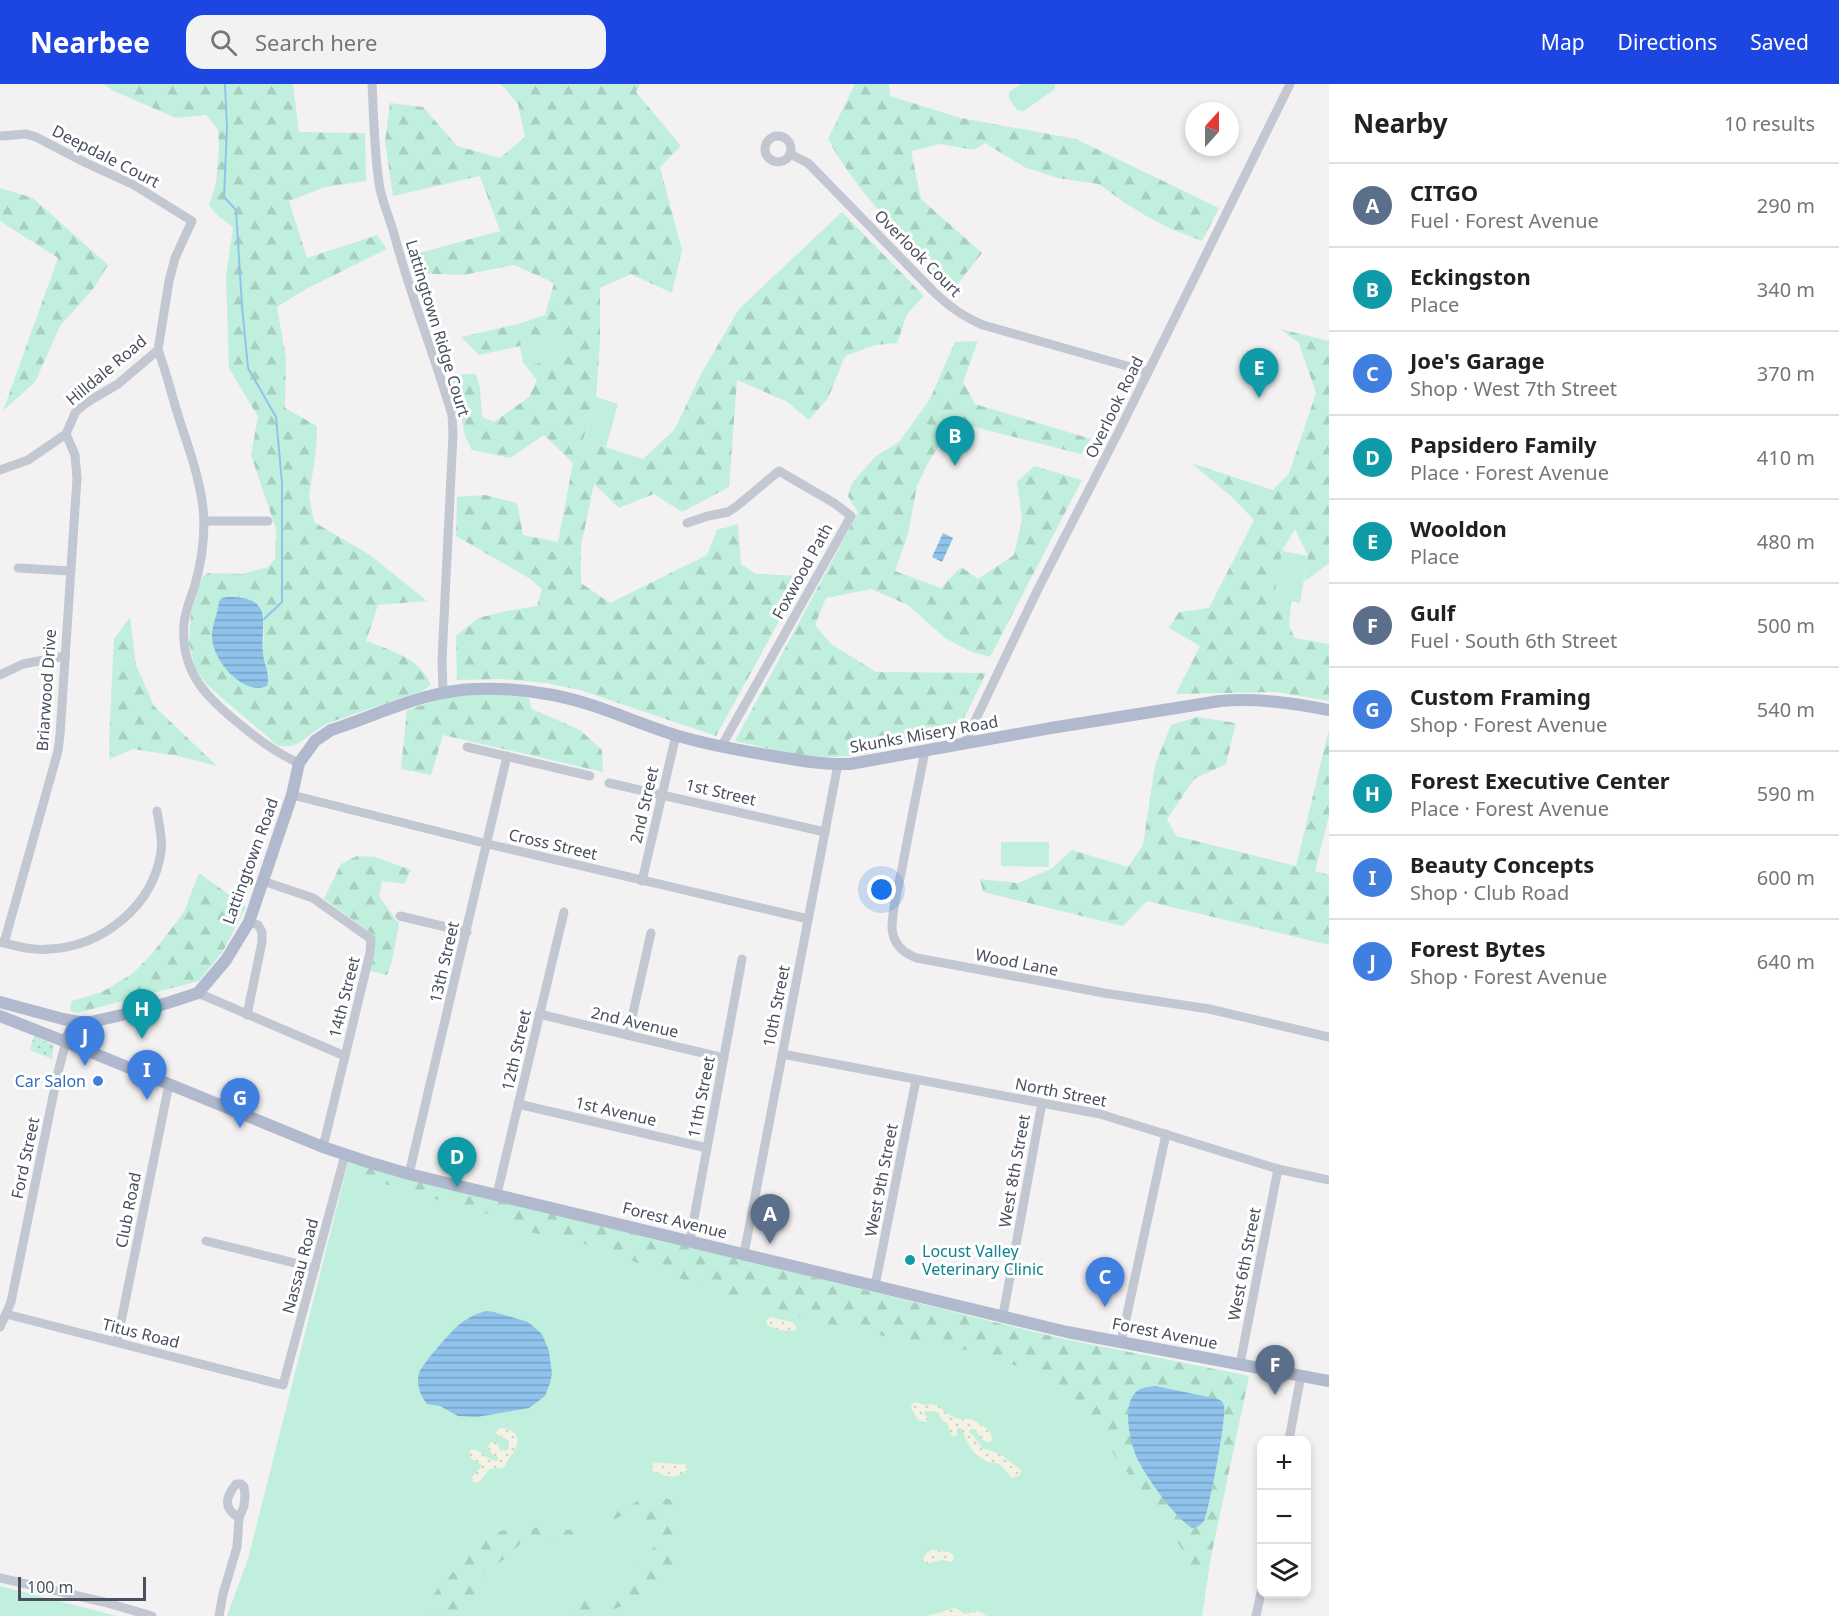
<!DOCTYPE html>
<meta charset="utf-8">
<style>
body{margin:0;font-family:"Noto Sans",sans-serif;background:#f2f2f2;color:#202124}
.controls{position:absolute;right:18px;bottom:18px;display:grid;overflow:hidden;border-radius:12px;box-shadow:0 3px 9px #0003}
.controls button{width:54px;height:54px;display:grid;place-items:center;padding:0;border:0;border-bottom:2px solid #e0e0e0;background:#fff;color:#202124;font:30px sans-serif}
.compass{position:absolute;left:1185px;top:18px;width:54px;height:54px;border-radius:50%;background:#fff;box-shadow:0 3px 9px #0003;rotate:21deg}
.scale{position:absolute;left:18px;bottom:15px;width:128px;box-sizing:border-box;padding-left:6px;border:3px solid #494f5e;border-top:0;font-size:16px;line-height:21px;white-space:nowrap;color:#494f5e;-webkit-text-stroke:4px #fff;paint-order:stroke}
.you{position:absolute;left:882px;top:806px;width:21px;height:21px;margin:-15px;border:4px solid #fff;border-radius:50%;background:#1a73e8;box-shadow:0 0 0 9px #1a73e833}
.badge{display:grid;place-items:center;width:39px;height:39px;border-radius:50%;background:#1c45e2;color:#fff;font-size:20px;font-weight:700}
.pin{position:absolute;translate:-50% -50px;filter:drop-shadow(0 2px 3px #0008)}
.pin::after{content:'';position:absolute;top:32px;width:21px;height:18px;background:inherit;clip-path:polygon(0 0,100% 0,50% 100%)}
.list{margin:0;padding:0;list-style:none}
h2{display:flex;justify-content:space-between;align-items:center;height:78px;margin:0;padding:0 24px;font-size:26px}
h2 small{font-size:20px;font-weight:400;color:#757577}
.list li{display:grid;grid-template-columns:39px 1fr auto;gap:18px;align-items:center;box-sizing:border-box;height:84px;padding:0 24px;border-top:2px solid #e0e0e0}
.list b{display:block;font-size:22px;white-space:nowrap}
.list p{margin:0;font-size:20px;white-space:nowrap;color:#757577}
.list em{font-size:20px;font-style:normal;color:#757577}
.icon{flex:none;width:33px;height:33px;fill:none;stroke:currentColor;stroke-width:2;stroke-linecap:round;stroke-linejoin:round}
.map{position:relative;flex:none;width:1329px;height:1532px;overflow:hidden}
header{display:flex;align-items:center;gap:36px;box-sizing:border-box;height:84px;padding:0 30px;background:#1c45e2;color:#fff}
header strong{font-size:28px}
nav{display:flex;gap:33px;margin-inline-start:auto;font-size:21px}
.search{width:420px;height:54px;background:#f2f2f2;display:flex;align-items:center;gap:15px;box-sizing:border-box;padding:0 21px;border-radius:18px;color:#757577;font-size:22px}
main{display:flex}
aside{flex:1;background:#fff}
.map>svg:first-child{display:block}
</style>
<header>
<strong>Nearbee</strong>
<div class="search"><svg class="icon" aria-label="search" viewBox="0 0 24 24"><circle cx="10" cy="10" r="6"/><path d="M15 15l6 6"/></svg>Search here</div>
<nav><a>Map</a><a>Directions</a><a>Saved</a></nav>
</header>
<main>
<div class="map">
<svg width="1329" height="1532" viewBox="0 0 1329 1532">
<defs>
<pattern id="forest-firs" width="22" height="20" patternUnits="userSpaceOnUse" patternTransform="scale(1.5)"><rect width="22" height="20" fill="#c1efdd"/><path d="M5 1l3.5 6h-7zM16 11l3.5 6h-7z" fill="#a7cfc0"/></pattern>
<pattern id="sand-dots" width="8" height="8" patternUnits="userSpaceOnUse" patternTransform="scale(1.5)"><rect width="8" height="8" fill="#f3f2e3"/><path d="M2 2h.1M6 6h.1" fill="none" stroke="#d2d1c5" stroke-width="1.8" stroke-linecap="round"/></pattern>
<pattern id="park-dots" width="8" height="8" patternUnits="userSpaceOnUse" patternTransform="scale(1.5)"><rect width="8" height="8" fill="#c1efdd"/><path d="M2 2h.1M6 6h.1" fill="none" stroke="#a7cfc0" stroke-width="1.8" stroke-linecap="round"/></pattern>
<pattern id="water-rules" width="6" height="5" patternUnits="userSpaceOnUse" patternTransform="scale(1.5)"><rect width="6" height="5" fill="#8fc3eb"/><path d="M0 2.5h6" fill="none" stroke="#77a1c2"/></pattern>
</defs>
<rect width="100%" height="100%" fill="#f3f1f1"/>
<g fill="#c1efdd">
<polygon points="1021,0 1055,0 1055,5 1024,27 1017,26 1009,15 1009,8"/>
<polygon points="555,251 558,253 563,271 561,274 526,282 523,279 520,262 522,259"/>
<polygon points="596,313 618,320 606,363 583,356"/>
<polygon points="1282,467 1308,472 1300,519 1274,514"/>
<polygon points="1001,758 1049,758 1049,783 1001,782"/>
<polygon points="349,1075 601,1141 1063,1255 1249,1292 1211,1472 1202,1532 227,1532 248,1475"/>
<polygon points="0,1502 117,1532 0,1532"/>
</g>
<g fill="url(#forest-firs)" fill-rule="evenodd">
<path d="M103,0H293L299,48L365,49L366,97L325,103L289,117L307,174L377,151L387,165L306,205L277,223L286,274L285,324L317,342L316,367L309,412L314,438L370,471L427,517L378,521L366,557C392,567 420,574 431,601L422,607L328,639C307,649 303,665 278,662L206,600L195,584L189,559L191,528L203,492L208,489L242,490L268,483L275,475L276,445L251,371L258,333L229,284L226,192L233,143L217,131L209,121L216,99L219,65L218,45L206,31L176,34L114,7ZM219,517L258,520C268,532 262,557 263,573C264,581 268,589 269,597L218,525Z"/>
<polygon points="501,0 640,0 636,8 681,62 660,83 682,166 672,209 631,190 600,204 600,257 596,313 583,356 643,375 675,345 701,290 739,225 842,128 924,212 907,230 897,259 875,261 845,272 828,314 809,336 786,317 737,296 729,403 682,428 654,410 619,424 594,400 581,462 581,499 610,519 707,471 717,446 738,440 741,480 756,490 804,492 716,652 580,606 546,599 501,595 457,596 456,552 478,534 506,527 537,522 542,505 529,494 456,452 457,413 485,411 517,419 523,451 558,458 573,379 544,351 510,374 472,366 465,352 460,324 451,299 463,290 476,290 480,304 482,333 494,338 529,313 537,296 526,282 561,274 563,271 558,253 555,251 522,259 520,262 479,271 461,253 518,240 545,231 554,199 514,181 463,191 415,189 408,172 500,147 480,92 393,112 385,58 390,19 423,23 457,62 500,74 525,53 518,20"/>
<path d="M855,0H889L890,12L961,34L1076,55L1219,124L1202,157L1171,145L1148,133L1125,119L1099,100L1058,94L1024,83L985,59L974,66L940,60L911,67L921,115L982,169L953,206C909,159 859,112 828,55Z"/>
<polygon points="0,104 33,114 108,181 93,205 60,242 35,298 3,327 58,174 0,137"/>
<polygon points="1280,245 1329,257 1329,479 1304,498 1308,472 1295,445 1282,467 1274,514 1291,517 1289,542 1295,554 1329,560 1329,617 1277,608 1176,610 1200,562 1169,544 1179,528 1209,524 1254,436 1232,413 1191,379 1273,406 1289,390 1316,309 1299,259"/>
<path d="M978,257L963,298L975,320L1091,355L1081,370L971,342L949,345L927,381L917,402L908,450L895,487L941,504L961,483L978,495L1014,471L1022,435L1017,398L1034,382L1082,396L990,573L972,568L945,554L908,521L871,505L826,514L815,541L831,560L876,588L986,589L959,645C919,656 878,671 836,673C802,674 768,664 735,657L858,429L848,412L852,399L876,372L899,358L930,315L955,258Z"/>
<polygon points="130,533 136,581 154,622 217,682 178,672 133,665 110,675 109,656 114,555"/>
<polygon points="477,608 528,611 532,625 580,646 602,666 603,688 443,651 431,691 401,685 407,626 447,613"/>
<polygon points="1197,633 1236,639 1226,680 1194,695 1167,735 1176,752 1296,782 1329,645 1329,732 1315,787 1329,791 1329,861 1147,817 1123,842 983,808 980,795 1018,799 1051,785 1072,766 1128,783 1143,761 1155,681 1171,641"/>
<polygon points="357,772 375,773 411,786 404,800 382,797 379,812 399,840 392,877 387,891 370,887 375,868 375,852 324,815 341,780"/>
<polygon points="199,789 246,823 223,867 199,897 77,929 71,927 70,922 72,917 102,908 132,890 152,870 184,828"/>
<path d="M349,1075L601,1141L1063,1255L1249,1292L1211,1472L1199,1495L1194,1491L1187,1472L1099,1349L1063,1313L1022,1284L978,1268L893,1254L849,1244L817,1241L793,1230L752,1216L733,1214L589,1161L525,1147L481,1127L424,1112L408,1111L397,1103L367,1096L347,1084ZM1156,1302L1221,1316C1223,1357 1215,1398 1203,1438Z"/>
<polygon points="659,1412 674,1417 670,1430 677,1451 678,1479 671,1490 622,1522 611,1526 592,1532 554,1532 584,1516 607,1513 613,1505 631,1491 643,1474 655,1462 658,1448 648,1438 628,1429 599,1442 577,1458 563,1459 531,1452 524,1456 506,1474 486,1487 481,1495 480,1508 471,1516 462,1527 462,1532 423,1532 426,1522 438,1504 487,1452 504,1446 524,1443 569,1446 599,1435 641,1416"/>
</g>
<g fill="url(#sand-dots)">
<path d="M771,1233L795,1239L796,1246C788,1248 771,1246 766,1239L768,1234Z"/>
<path d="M916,1318L924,1321L932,1320L939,1322L944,1328L958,1335H971L989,1346L993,1355L990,1358C982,1359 979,1350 974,1345H971L969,1348L977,1356L982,1364L1000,1370L1021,1386L1020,1391L1012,1394L1000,1380L988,1378L975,1370L968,1360L961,1344H957V1351L953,1353L949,1347L948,1340L941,1335L938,1328L925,1327L924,1330L928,1333L927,1338L918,1336L911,1324L912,1320Z"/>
<path d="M502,1344C531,1349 512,1370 503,1384L489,1385L481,1396L476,1399L473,1398L472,1393L481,1383V1381C476,1376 464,1374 472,1365C483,1366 487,1378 498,1377V1373L492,1370L488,1363L491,1358H496L501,1366L506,1367L509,1364V1357L495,1349L499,1345Z"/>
<path d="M654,1379C665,1378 675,1381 685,1380L688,1385C675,1396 668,1393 653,1387L651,1383Z"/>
<path d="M931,1466L949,1468L954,1472L953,1477C948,1479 947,1476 942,1476C936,1476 932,1480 926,1480L923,1475L926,1469Z"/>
<polygon points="953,1524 958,1525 965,1530 978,1527 987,1532 925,1532 943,1528"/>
</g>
<polygon fill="url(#park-dots)" points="34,952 54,961 52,975 30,966"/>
<g fill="url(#water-rules)">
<polygon points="943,449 953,454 942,478 932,473"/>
<path d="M227,513C276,513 260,537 263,570C264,581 271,592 267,602C243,612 214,577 212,555C211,543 218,530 219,517L222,514Z"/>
<path d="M487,1227L494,1228L528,1238L542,1250L549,1267L552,1290L550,1299L545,1312L529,1324L477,1333L458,1332L440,1322L427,1320C420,1311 416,1300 419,1289C423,1279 453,1245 461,1239C470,1233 477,1229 487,1227Z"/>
<path d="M1156,1302L1213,1314C1218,1315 1223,1316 1224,1322C1227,1331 1209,1427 1204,1437C1201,1441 1197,1443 1192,1444C1173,1431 1149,1397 1138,1376C1130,1361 1122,1323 1135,1309C1140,1303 1149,1303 1156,1302Z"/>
</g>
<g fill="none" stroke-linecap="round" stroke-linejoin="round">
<polyline stroke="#8fc3eb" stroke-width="2" points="225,0 227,43 224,113 236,126 242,222 248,284 276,333 282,399 282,518 264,535"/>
<g stroke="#c2c7d2" stroke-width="9">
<path d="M372,0C374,35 374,70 380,105C384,123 392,140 396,157C412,216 435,273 452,331L453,350L442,576L443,608"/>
<circle cx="778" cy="65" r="13"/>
<path d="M790,70L808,79L933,207C950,223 962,232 983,241L1148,288"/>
<path d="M158,266C166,287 171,309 178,331C189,366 203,401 204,438C204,459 201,480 195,501C191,514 185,526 184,540C180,589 208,615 242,642C260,657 278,670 299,679"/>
<polyline points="0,386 28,376 66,350 76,327 89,317 118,300 158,266 169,197 175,174 192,137 134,101 86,79 36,53 26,50 2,52"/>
<polyline points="204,437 268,437"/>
<polyline points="687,439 708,432 728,428 737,422 779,387 834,419 851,432 721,663"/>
<polyline points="18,484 70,487"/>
<polyline points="0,591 23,580 65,572"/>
<polyline points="964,660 1037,507 1120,345 1290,0"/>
<polyline points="467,663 590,692"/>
<path d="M925,667C917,707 909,746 902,785C898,804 892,825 892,844C893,860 903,869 917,874L1104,909L1209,925L1329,953"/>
<polyline points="609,699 825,748"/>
<polyline points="292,711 488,760 808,835"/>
<polyline points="263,797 313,814 371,855 370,869 323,1063"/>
<polyline points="642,797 676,651"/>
<polyline points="400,832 467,848"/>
<path d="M0,858C17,862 33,867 50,865C103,862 153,822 161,768C163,755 159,740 157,727"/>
<polyline points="4,859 58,667 60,651 77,394 75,371 66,350"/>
<polyline points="198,909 345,972"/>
<polyline points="539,930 724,974"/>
<polyline points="247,931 262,858 262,848 258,841 249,838"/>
<polyline points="628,951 651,849"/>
<polyline points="782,970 1100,1030 1278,1085 1329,1096"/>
<polyline points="518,1020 707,1064"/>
<polyline points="409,1090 507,672"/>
<polyline points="497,1110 564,828"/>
<polyline points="690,1156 742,875"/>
<polyline points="206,1157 315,1184"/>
<polyline points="744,1170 838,680"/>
<polyline points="875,1202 916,996"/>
<polyline points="6,1230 283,1301 345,1071"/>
<polyline points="1003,1231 1042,1019"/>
<polyline points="0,1243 11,1218 58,988 66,958"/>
<polyline points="117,1258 169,1000"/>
<polyline points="1121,1258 1166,1050"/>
<polyline points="1240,1280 1278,1085"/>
<polyline points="1289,1356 1301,1291"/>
<polyline points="0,1494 104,1518 152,1532"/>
<path d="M219,1532L223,1510L237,1463L239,1434L244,1422L245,1411L244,1403L241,1400H236C225,1414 223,1424 239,1434"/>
<polyline points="1256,1532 1262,1504"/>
</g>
<g stroke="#b1b9cf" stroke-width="12">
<polyline points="0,918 63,935 85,939"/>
<path d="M0,932L66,958L72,944L78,941L152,924L198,909L226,876L249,838L292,711L299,679L315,657L331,646C378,631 426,606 476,605C501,604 528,606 553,611C595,619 634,638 675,651C705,660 737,666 768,671C795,676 823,681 850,680L1051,644L1220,617C1257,614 1292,619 1329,626"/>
<polyline points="66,958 323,1063 368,1078 409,1090 1067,1248 1329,1297"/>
</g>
</g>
<circle fill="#3f7fe0" stroke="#fff" stroke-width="2" cx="98" cy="997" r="6"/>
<circle fill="#0f9aa8" stroke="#fff" stroke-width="2" cx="910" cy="1176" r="6"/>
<g text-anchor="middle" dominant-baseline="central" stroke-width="6" stroke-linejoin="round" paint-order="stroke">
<g font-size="16" fill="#494f5e" stroke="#fff">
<text transform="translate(106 72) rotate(27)">Deepdale Court</text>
<text transform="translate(918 169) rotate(45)">Overlook Court</text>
<text transform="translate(438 244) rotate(73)">Lattingtown Ridge Court</text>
<text transform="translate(106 286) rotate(-40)">Hilldale Road</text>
<text transform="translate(1114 323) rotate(-64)">Overlook Road</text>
<text transform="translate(802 487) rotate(-61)">Foxwood Path</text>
<text transform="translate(46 606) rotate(-86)">Briarwood Drive</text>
<text transform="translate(924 650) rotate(-10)">Skunks Misery Road</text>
<text transform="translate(721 708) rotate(13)">1st Street</text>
<text transform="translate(644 721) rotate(-77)">2nd Street</text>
<text transform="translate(553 760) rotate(13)">Cross Street</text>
<text transform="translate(250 777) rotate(-70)">Lattingtown Road</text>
<text transform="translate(444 878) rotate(-77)">13th Street</text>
<text transform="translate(1017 878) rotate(11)">Wood Lane</text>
<text transform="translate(344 913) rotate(-76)">14th Street</text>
<text transform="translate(776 922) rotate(-79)">10th Street</text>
<text transform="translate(635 938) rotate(13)">2nd Avenue</text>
<text transform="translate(516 966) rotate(-77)">12th Street</text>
<text transform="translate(1061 1008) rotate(11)">North Street</text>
<text transform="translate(701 1013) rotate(-79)">11th Street</text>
<text transform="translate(616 1027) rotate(13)">1st Avenue</text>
<text transform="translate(25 1074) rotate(-78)">Ford Street</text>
<text transform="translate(1014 1087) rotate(-80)">West 8th Street</text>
<text transform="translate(881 1096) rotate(-79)">West 9th Street</text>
<text transform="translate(128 1126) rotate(-79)">Club Road</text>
<text transform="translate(675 1136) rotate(14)">Forest Avenue</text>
<text transform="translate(1244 1180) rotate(-79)">West 6th Street</text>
<text transform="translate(300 1182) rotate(-75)">Nassau Road</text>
<text transform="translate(141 1249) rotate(14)">Titus Road</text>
<text transform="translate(1165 1249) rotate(11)">Forest Avenue</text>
</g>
<g font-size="16" fill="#366cbe" stroke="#fff" text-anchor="end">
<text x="86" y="997">Car Salon</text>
</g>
<g font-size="16" fill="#0d838f" stroke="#fff" text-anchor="start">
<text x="922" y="1167">Locust Valley<tspan x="922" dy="18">Veterinary Clinic</tspan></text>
</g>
</g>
</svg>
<div class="controls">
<button>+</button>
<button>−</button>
<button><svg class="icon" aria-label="layers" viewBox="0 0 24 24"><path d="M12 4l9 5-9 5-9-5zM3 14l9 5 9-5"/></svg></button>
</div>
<svg class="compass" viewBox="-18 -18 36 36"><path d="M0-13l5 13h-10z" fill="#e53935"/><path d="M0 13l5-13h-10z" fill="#757577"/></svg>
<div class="scale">100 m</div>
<div class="you"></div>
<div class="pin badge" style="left:770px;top:1160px;background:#5c6f8a">A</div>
<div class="pin badge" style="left:955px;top:382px;background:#0f9aa8">B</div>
<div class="pin badge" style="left:1105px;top:1223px;background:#3f7fe0">C</div>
<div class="pin badge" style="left:457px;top:1103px;background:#0f9aa8">D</div>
<div class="pin badge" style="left:1259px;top:314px;background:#0f9aa8">E</div>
<div class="pin badge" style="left:1275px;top:1311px;background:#5c6f8a">F</div>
<div class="pin badge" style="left:240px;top:1044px;background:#3f7fe0">G</div>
<div class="pin badge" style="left:142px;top:955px;background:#0f9aa8">H</div>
<div class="pin badge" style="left:147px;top:1016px;background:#3f7fe0">I</div>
<div class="pin badge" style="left:85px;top:982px;background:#3f7fe0">J</div>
</div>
<aside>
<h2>Nearby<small>10 results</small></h2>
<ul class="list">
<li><span class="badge" style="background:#5c6f8a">A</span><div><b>CITGO</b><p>Fuel · Forest Avenue</p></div><em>290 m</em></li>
<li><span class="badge" style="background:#0f9aa8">B</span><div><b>Eckingston</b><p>Place</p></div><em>340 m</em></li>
<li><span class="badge" style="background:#3f7fe0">C</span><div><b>Joe's Garage</b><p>Shop · West 7th Street</p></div><em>370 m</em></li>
<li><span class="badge" style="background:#0f9aa8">D</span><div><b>Papsidero Family</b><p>Place · Forest Avenue</p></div><em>410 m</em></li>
<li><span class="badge" style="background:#0f9aa8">E</span><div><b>Wooldon</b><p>Place</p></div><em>480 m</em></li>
<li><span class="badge" style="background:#5c6f8a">F</span><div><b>Gulf</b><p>Fuel · South 6th Street</p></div><em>500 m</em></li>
<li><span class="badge" style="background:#3f7fe0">G</span><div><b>Custom Framing</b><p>Shop · Forest Avenue</p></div><em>540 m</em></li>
<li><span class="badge" style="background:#0f9aa8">H</span><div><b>Forest Executive Center</b><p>Place · Forest Avenue</p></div><em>590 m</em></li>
<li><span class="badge" style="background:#3f7fe0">I</span><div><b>Beauty Concepts</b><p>Shop · Club Road</p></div><em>600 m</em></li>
<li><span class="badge" style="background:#3f7fe0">J</span><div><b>Forest Bytes</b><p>Shop · Forest Avenue</p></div><em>640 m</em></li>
</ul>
</aside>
</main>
